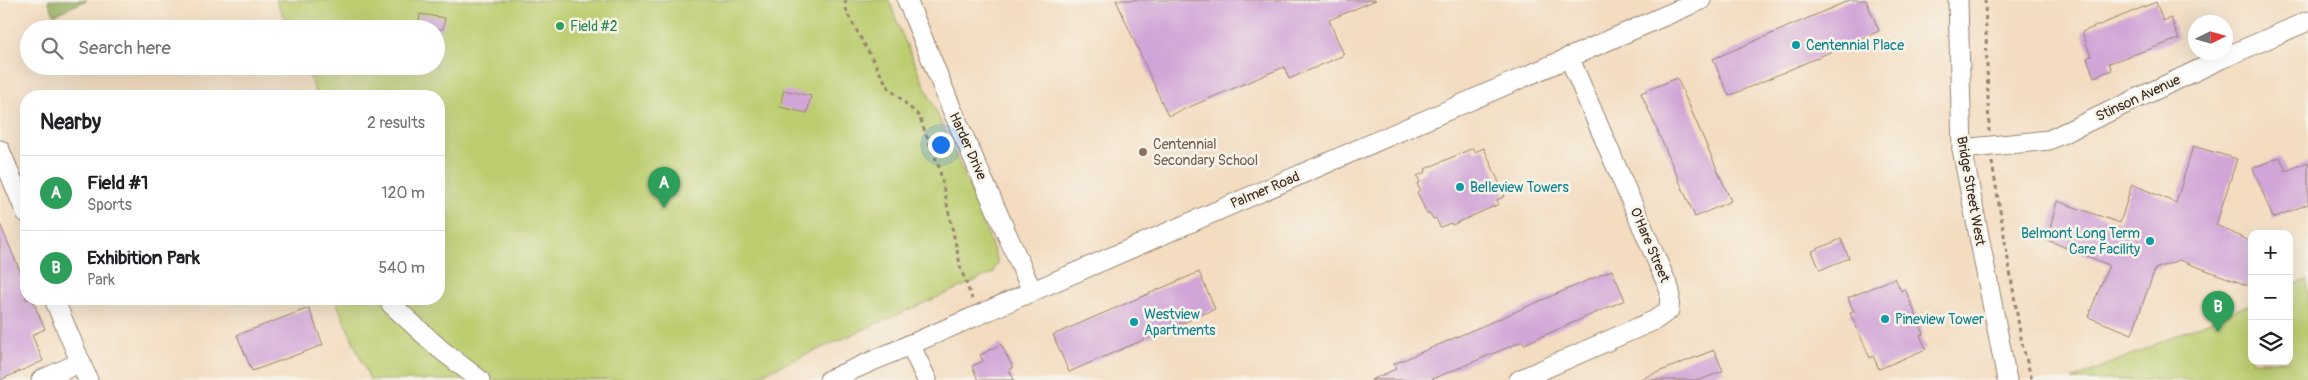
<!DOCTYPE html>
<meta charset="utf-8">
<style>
body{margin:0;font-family:Pangolin,sans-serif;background:#f6f6f6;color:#202124}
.controls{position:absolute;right:15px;bottom:15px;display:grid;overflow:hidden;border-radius:10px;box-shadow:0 5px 20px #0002}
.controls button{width:45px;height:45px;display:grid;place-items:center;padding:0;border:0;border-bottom:1px solid #e0e0e0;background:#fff;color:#202124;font:25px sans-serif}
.compass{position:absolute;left:2188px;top:15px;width:45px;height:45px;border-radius:50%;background:#fff;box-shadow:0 5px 20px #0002;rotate:85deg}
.you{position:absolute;left:940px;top:144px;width:18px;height:18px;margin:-12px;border:4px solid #fff;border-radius:50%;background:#1a73e8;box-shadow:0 0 0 8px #1a73e833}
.badge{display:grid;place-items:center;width:32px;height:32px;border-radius:50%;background:#ea580c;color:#fff;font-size:16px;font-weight:700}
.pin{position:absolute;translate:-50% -41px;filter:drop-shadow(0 1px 2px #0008)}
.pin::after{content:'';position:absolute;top:26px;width:18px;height:15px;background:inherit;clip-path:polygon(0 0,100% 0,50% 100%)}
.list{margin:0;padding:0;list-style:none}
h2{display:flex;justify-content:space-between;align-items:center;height:65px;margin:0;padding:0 20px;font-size:21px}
h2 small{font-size:16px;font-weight:400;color:#757577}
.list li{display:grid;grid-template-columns:32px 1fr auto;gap:15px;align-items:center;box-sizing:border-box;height:75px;padding:0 20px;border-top:1px solid #e0e0e0}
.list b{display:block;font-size:19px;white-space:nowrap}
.list p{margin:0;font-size:16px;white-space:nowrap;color:#757577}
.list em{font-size:16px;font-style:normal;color:#757577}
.icon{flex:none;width:28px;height:28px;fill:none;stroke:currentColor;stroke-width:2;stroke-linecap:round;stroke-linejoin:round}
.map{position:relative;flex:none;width:2308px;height:380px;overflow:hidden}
.search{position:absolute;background:#fff;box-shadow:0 5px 20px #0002;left:20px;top:20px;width:425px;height:55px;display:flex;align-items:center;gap:12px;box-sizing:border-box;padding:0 18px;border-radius:28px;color:#757577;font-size:19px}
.panel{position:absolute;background:#fff;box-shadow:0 5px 20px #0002;left:20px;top:90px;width:425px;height:215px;border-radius:20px}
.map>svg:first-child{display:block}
</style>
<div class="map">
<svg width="2308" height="380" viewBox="0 0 2308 380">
<rect width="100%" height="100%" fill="#f7f3e8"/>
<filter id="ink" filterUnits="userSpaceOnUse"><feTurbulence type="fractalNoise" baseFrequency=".02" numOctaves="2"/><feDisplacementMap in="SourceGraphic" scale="10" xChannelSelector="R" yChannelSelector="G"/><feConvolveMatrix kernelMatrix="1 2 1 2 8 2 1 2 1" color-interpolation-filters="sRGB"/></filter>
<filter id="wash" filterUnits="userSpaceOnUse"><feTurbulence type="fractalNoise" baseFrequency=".0096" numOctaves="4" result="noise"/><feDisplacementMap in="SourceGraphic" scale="20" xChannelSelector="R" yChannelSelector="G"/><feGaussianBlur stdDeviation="1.12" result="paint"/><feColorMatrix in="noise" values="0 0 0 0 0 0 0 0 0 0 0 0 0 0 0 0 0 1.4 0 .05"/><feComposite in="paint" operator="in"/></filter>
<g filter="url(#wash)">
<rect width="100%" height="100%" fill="#f3dcc0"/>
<g fill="#bccd6f" stroke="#7c7c46">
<polygon points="276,0 889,0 900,30 967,181 998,262 993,273 748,380 370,380 335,299 439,299 439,96 317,96 305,66 436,66 436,29 289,29"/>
<polygon points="2308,279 2308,380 2072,380 2252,303 2252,361 2289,361 2289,287"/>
</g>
<polygon fill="#95b062" stroke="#686d40" points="48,0 87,0 54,15"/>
<g id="blocks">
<g fill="#d1a5d7">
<polygon points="1116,0 1376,0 1329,20 1344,55 1289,79 1284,67 1168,116"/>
<polygon points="1850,0 1866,0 1879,31 1729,96 1713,59"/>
<polygon points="2156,2 2163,21 2171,18 2179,39 2109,63 2112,70 2094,77 2087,58 2091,56 2082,32"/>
<polygon points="420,14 445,18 443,29 418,29"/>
<polygon points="1677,78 1731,201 1695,217 1641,93"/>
<polygon points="784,90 811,96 807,113 780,107"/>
<polygon points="2193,146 2237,159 2216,225 2252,242 2252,287 2179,260 2155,269 2132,334 2088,317 2109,265 2047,240 2057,201 2120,223 2132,184 2176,203"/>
<polygon points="1473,148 1475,152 1484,148 1505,196 1497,200 1499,204 1452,225 1451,223 1440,227 1436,218 1433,219 1430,213 1427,214 1417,192 1420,190 1417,184 1420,182 1417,176 1426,172 1425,169"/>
<polygon points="2280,157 2286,171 2308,162 2308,204 2273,218 2253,168"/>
<polygon points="0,224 26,285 26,299 32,299 45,329 32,335 43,361 0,380"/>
<polygon points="1841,239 1849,258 1820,270 1812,251"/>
<polygon points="1612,270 1625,300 1524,344 1523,341 1430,380 1371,380 1396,369 1394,364"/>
<polygon points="1199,272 1215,309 1069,372 1053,335"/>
<polygon points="1895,278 1901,291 1905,289 1924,334 1920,335 1926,349 1879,369 1873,356 1870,358 1856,326 1850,313 1854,312 1848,298"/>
<polygon points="309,308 323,345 252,371 237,335"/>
<polygon points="1001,344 1013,368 1009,370 1014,380 978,380 972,366 983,361 980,355"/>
<polygon points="1714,350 1723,371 1700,380 1638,380"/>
</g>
</g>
</g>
<g filter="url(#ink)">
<use href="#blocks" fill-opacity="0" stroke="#97836f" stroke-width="1"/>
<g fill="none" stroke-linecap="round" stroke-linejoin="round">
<g stroke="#97836f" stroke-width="21">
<g id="minor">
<polyline points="907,0 953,112 1032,291"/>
<polyline points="1958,0 1962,149 2007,380"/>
<polyline points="1962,149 2049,140 2221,59 2308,21"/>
<polyline points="0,150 26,213"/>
<polyline points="54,299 88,380"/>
<polyline points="389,299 391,304 440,349 480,380"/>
<polyline points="910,344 927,380"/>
<polyline points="41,380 81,362"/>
<polyline points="829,380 1701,0"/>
<polyline points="1519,380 1655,320 1669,310 1670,291 1569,57"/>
</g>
</g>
<g stroke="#97836f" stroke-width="3" stroke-dasharray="4 4" stroke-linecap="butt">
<polyline points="845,0 847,13 888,87 919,116 939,167 961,269 972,299"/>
<polyline points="1985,0 1989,131"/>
<polyline points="1992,162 2022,344 2032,380"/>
</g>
<use href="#minor" stroke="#fff" stroke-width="19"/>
</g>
</g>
<circle fill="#2e9e5b" stroke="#f7f3e8" stroke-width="2" cx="560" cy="26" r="5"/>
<g fill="#0f9aa8" stroke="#f7f3e8" stroke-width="2">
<circle cx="1796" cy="45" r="5"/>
<circle cx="1460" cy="187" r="5"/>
<circle cx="2150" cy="241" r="5"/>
<circle cx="1885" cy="319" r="5"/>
<circle cx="1134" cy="322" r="5"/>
</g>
<circle fill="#8d6e63" stroke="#f7f3e8" stroke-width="2" cx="1143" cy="152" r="5"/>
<g text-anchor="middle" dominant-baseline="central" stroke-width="5" stroke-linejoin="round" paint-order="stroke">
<g font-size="14" fill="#27864d" stroke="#f7f3e8" text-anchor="start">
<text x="570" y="26">Field #2</text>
</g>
<g font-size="14" fill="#0d838f" stroke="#f7f3e8" text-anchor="start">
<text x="1806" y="45">Centennial Place</text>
<text x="1470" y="187">Belleview Towers</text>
<text x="2140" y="233" text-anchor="end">Belmont Long Term<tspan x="2140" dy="16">Care Facility</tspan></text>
<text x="1144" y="314">Westview<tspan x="1144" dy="16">Apartments</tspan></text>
<text x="1895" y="319">Pineview Tower</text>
</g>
<g font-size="14" fill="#3b2a1e" stroke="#f7f3e8">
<text transform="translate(2138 98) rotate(-25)">Stinson Avenue</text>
<text transform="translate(968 146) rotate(66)">Harder Drive</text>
<text transform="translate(1265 190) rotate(-23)">Palmer Road</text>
<text transform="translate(1971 191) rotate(80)">Bridge Street West</text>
<text transform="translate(1650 245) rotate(67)">O'Hare Street</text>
</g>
<g font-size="14" fill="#785e54" stroke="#f7f3e8" text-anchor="start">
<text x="1153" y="144">Centennial<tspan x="1153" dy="16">Secondary School</tspan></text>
</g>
</g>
</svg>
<div class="controls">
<button>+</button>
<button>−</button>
<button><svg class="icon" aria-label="layers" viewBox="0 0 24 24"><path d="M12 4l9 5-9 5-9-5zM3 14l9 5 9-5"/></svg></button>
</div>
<svg class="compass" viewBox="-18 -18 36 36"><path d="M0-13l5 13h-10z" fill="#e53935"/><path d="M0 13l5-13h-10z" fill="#757577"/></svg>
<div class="you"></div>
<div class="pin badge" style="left:664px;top:208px;background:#2e9e5b">A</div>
<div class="pin badge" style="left:2218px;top:332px;background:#2e9e5b">B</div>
<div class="search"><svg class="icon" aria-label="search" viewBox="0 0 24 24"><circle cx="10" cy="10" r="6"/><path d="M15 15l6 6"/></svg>Search here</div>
<section class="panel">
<h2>Nearby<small>2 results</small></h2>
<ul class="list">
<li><span class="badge" style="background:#2e9e5b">A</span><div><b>Field #1</b><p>Sports</p></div><em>120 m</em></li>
<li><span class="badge" style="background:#2e9e5b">B</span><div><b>Exhibition Park</b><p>Park</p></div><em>540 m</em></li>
</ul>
</section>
</div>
